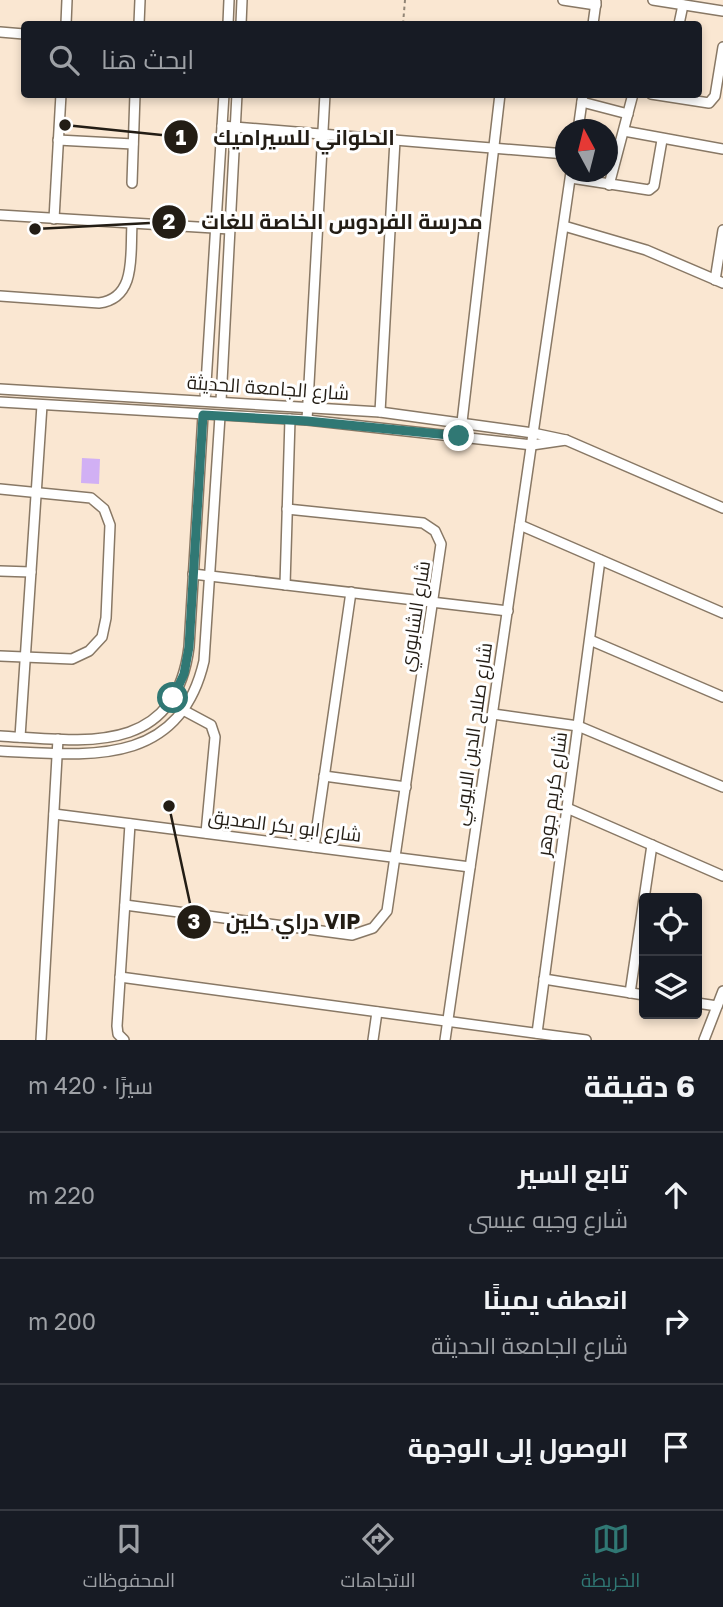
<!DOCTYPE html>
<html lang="ar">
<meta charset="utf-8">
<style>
body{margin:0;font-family:"Golos Text",Cairo,sans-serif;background:#20242c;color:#f1f3f6;direction:rtl}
.controls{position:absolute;right:21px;bottom:21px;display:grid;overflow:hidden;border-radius:7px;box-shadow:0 4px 10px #0003}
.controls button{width:63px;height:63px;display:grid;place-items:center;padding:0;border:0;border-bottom:2px solid #363941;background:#171b24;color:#f1f3f6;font:35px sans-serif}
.compass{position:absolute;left:555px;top:119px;width:63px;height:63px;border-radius:50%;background:#171b24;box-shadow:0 4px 10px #0003;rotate:353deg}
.stop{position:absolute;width:21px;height:21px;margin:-16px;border:5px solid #307874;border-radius:50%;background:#fff}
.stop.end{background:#307874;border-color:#fff;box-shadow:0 2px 7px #0008}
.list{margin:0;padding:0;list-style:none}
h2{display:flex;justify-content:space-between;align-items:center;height:91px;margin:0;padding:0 28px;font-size:30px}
h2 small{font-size:23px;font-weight:400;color:#9ea1a6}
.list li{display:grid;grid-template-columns:46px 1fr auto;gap:21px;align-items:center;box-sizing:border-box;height:126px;padding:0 28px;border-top:2px solid #363941}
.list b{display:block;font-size:26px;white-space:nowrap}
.list p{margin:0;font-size:23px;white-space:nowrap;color:#9ea1a6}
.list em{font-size:23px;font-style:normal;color:#9ea1a6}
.icon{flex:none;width:38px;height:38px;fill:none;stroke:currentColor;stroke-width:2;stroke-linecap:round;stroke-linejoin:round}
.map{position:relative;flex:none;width:723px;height:1040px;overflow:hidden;direction:ltr}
.search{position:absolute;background:#171b24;box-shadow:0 4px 10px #0003;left:21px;right:21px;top:21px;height:77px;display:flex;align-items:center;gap:18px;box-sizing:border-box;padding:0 24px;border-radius:7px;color:#9ea1a6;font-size:26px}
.sheet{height:469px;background:#171b24}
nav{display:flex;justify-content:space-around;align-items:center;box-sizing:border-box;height:98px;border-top:2px solid #363941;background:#171b24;font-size:19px;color:#9ea1a6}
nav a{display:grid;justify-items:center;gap:4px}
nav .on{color:#307874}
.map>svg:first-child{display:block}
</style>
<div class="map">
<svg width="723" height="1040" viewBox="0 0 723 1040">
<rect width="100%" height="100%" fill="#fae7d2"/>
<polygon fill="#d1b0f4" points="82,458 100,459 99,484 81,483"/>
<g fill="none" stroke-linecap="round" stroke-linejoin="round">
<g stroke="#887865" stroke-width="12">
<g id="minor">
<polyline points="563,0 596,5"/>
<polyline points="653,0 723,11"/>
<polyline points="66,24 67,0"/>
<polyline points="139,24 140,0"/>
<polyline points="228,24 229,0"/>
<polyline points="241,24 242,0"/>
<polyline points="593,24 596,2"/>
<polyline points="679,24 683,5"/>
<polyline points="0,32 24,34"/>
<polyline points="651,94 709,103 715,96 723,47"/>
<polyline points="582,102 628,114"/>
<polyline points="222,126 566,154"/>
<polyline points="578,130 583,94"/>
<polyline points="624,131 723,149"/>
<polyline points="58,140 133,144"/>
<polyline points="571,178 649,190 654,186 662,140"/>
<polyline points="132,183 135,94"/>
<polyline points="609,185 633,94"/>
<polyline points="0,215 230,229"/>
<polyline points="54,219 61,94"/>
<polyline points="564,226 646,250 723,283"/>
<polyline points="715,280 723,230"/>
<path d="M0,296L99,303C137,298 130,254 132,225"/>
<polyline points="0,389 380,412 533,433 566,440 723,508"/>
<polyline points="205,400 224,94"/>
<polyline points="221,401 237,94"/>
<polyline points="0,402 307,420 532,445 566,440"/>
<polyline points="380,412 395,140"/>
<polyline points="307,420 325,94"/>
<polyline points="462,422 500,94"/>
<polyline points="0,489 91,498 104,509 110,525 106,618 102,637 89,651 72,659 0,656"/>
<polyline points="520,525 723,613"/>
<polyline points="0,571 31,572"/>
<polyline points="193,574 508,611"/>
<polyline points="285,585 290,419"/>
<polyline points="590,640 723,697"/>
<polyline points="183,710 211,725 215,737 206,833"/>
<polyline points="493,714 578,726 723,787"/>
<path d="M0,736C84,741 175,757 189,647L203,415"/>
<polyline points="20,737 42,405"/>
<path d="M0,751C86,755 179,769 204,661L220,416"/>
<polyline points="324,776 406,787"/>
<polyline points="567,808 723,876"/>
<polyline points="54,814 470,867"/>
<polyline points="314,847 351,592"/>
<polyline points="125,905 352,935 373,928 387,911 441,544 435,531 423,523 287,509"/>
<polyline points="120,977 586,1040"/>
<polyline points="544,979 644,995"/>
<polyline points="630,993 652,845"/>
<polyline points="697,1003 717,1006"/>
<polyline points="537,1033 600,560"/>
<polyline points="41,1040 58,739"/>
<polyline points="124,1040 118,1034 117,1026 130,824"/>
<polyline points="373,1040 377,1012"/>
<polyline points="445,1040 571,172"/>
<polyline points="704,1040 723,991"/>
</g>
</g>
<polyline stroke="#918576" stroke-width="2" stroke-dasharray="3.5 3.5" stroke-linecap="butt" points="403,24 405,0"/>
<use href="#minor" stroke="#fff" stroke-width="9"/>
</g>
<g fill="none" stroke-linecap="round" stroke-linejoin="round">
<polyline stroke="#307874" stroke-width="9" points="173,698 184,674 189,647 203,415 307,421 459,436"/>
</g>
<g text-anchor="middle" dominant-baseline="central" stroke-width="6" stroke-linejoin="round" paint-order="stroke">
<g font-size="19" fill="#231d15" stroke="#fff">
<text transform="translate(268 387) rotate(4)">شارع الجامعة الحديثة</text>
<text transform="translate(414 616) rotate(-81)">شارع الشابوري</text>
<text transform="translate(472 734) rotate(-82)">شارع صلاح الدين الايوبي</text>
<text transform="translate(551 794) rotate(-82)">شارع كريم جوهر</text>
<text transform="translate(285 825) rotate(7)">شارع ابو بكر الصديق</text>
</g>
</g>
<path fill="none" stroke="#231d15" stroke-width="2.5" d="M65 125L181 137M35 229L169 222M169 806L194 922"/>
<g fill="#231d15" stroke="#fff" stroke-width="2.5">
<circle cx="65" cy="125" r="7"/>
<circle cx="35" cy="229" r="7"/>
<circle cx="169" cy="806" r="7"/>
<circle cx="181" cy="137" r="18"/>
<circle cx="169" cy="222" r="18"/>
<circle cx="194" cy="922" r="18"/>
</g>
<g font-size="21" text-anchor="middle" font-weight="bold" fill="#fff">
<text x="181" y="145">1</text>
<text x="169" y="229">2</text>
<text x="194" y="929">3</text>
</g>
<g font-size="21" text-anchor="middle" font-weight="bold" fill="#231d15" stroke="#fff" stroke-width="6" stroke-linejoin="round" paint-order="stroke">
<text x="304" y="145">الحلواني للسيراميك</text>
<text x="342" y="229">مدرسة الفردوس الخاصة للغات</text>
<text x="293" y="929">دراي كلين VIP</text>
</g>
</svg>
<div class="controls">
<button><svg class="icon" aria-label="locate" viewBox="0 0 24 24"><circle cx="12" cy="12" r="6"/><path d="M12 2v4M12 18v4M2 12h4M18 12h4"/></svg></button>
<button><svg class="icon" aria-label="layers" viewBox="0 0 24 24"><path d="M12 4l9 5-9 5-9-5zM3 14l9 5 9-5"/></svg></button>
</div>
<svg class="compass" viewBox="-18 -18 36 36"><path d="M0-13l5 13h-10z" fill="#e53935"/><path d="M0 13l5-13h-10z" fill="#9ea1a6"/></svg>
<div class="stop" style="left:173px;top:698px"></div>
<div class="stop end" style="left:459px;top:436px"></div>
<div class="search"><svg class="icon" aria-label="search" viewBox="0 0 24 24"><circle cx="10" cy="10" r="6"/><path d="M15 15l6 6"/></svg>ابحث هنا</div>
</div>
<section class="sheet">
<h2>6 دقيقة<small>سيرًا · 420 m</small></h2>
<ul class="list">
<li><svg class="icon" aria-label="ahead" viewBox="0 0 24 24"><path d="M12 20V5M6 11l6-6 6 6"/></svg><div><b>تابع السير</b><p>شارع وجيه عيسى</p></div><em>220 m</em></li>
<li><svg class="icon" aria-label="right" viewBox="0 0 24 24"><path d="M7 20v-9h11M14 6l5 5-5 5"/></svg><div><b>انعطف يمينًا</b><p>شارع الجامعة الحديثة</p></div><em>200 m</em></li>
<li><svg class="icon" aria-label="arrive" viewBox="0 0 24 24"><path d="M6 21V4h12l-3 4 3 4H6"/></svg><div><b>الوصول إلى الوجهة</b></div></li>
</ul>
</section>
<nav>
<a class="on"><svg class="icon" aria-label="map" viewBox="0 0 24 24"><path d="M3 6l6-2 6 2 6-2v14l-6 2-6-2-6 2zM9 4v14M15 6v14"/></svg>الخريطة</a>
<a><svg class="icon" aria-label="directions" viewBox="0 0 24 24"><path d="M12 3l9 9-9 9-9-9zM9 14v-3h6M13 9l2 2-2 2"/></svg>الاتجاهات</a>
<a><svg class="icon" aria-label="saved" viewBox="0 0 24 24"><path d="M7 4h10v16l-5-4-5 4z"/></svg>المحفوظات</a>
</nav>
